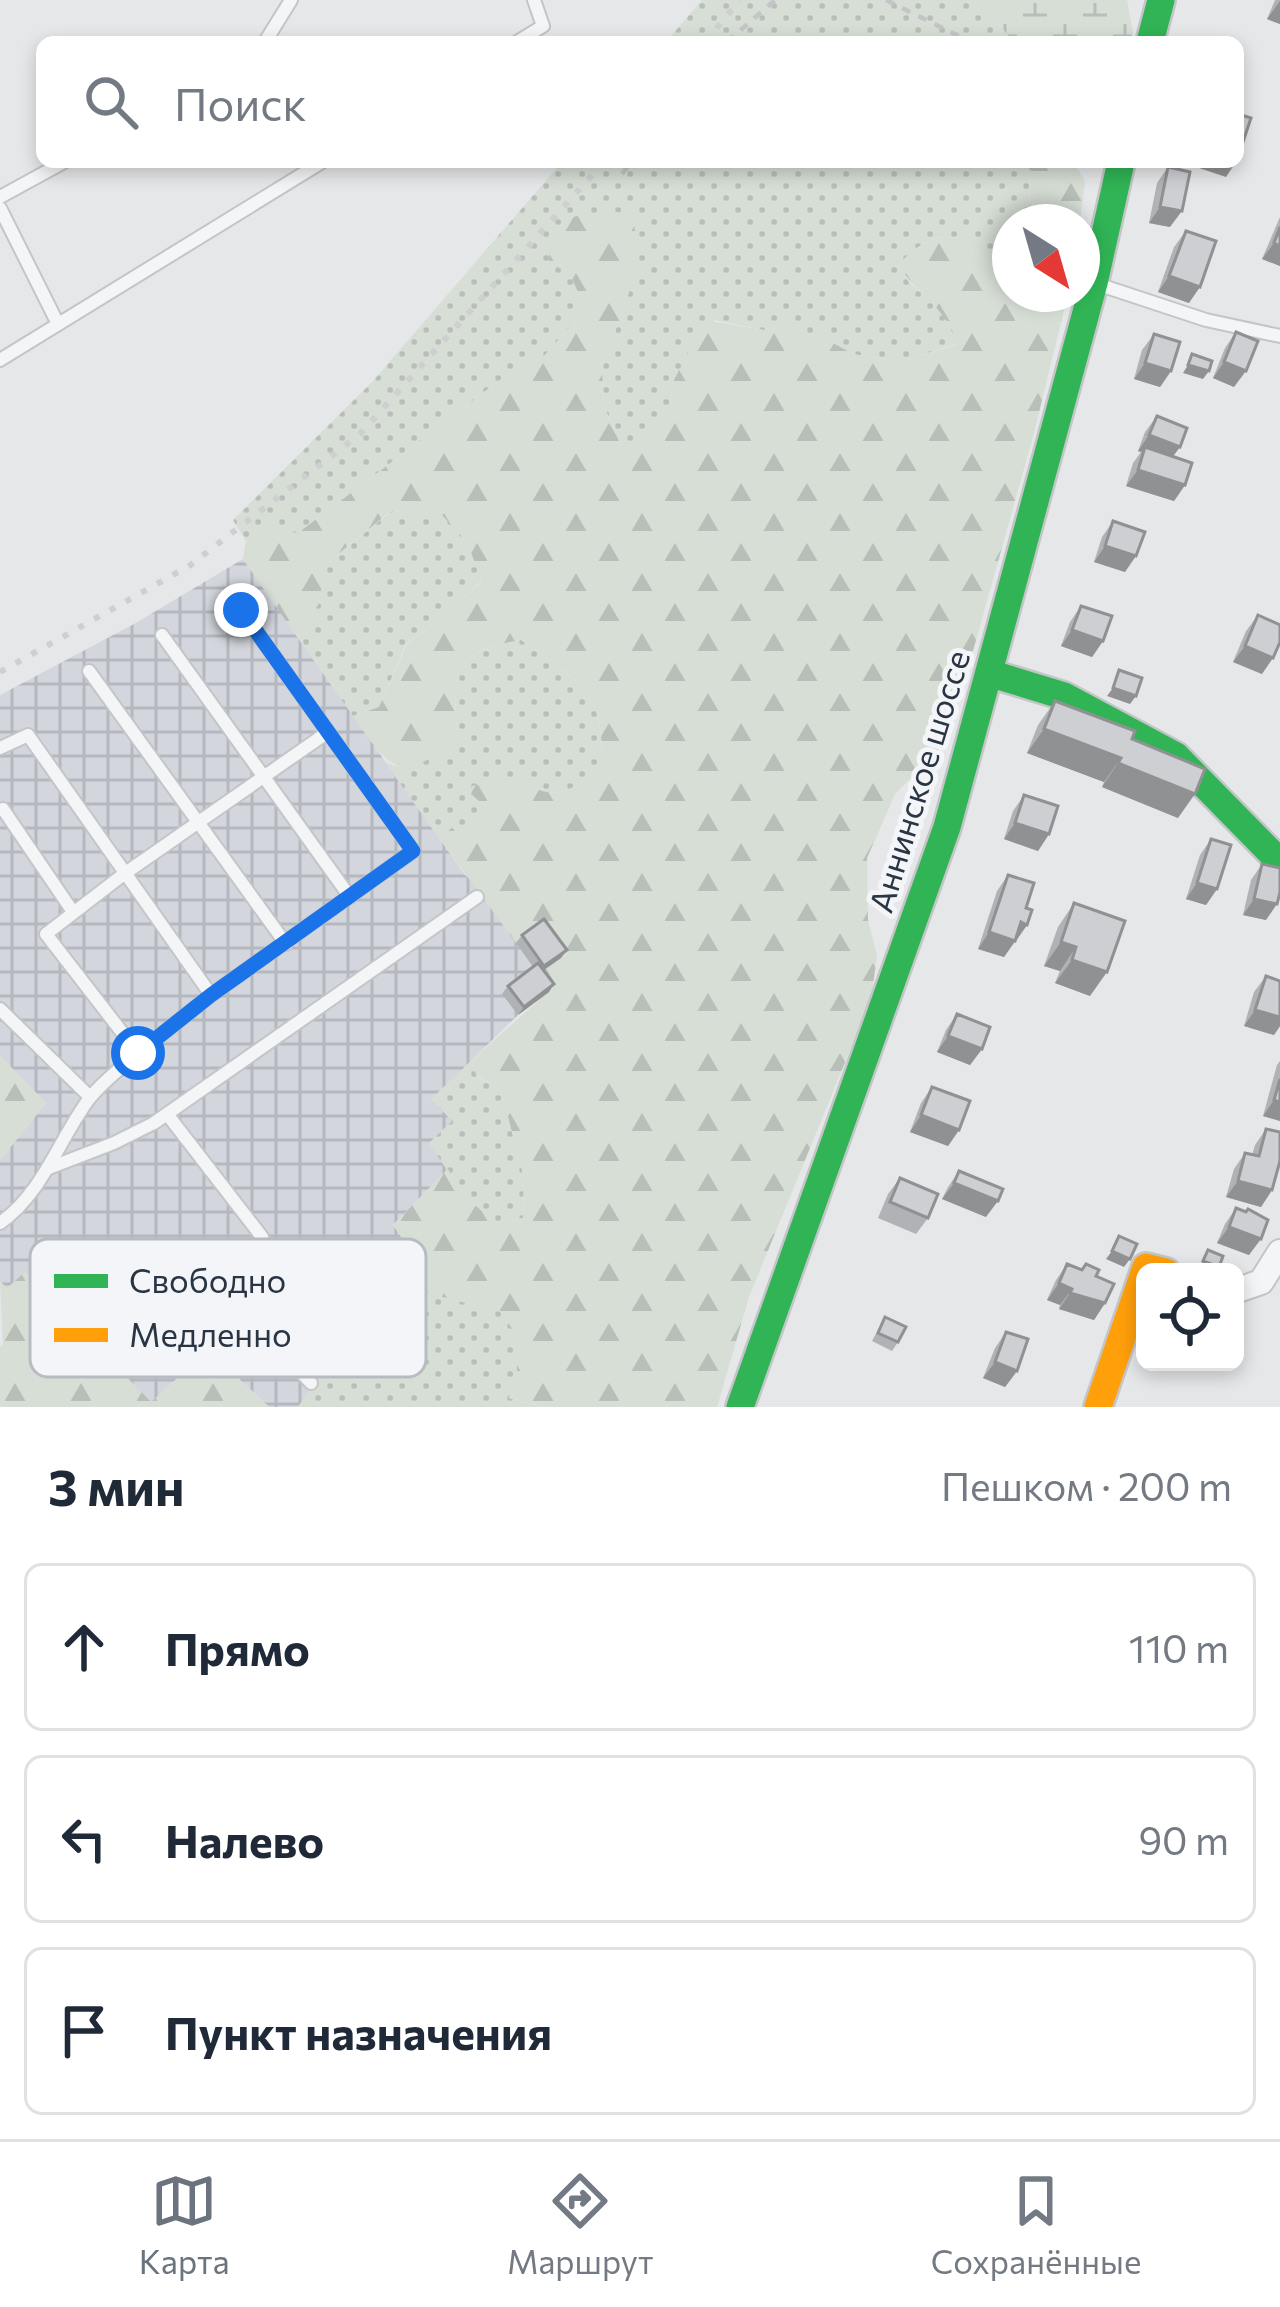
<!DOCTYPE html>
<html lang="ru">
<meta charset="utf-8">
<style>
body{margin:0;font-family:Commissioner,sans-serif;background:#f2f2f3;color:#1f2937}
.controls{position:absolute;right:36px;bottom:36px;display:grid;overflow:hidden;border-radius:18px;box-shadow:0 6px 18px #0003}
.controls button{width:108px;height:108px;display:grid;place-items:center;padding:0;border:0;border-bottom:3px solid #e0e1e3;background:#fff;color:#1f2937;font:60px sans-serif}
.compass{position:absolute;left:992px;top:204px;width:108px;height:108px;border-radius:50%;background:#fff;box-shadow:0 6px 18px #0003;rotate:143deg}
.stop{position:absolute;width:36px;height:36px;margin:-27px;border:9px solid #1a73e8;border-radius:50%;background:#fff}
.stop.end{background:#1a73e8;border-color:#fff;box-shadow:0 3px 12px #0008}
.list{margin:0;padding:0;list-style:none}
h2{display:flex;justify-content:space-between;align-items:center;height:156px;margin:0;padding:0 48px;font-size:51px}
h2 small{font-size:39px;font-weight:400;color:#747a83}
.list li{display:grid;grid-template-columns:78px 1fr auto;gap:36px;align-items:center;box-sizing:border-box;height:168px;margin:0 24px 24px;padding:0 24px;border:3px solid #e0e1e3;border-radius:18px}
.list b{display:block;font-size:45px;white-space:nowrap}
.list em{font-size:39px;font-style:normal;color:#747a83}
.icon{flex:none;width:66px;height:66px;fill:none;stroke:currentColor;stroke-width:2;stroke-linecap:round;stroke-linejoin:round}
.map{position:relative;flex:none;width:1280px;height:1407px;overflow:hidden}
.search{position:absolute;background:#fff;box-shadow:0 6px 18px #0003;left:36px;right:36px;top:36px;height:132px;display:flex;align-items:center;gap:30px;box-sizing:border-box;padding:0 42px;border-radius:18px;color:#747a83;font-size:45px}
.sheet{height:732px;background:#fff}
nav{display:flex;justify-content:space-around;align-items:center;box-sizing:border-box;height:168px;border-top:3px solid #e0e1e3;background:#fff;font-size:33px;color:#747a83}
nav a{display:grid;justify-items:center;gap:6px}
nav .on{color:#6b737e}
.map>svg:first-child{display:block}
</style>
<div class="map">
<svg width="1280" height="1407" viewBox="0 0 1280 1407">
<defs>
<pattern id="industrial-grid" width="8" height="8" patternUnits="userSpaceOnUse" patternTransform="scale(3)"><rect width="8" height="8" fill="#d3d7dd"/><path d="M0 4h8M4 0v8" fill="none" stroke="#b5b9bf"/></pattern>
<pattern id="grass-dots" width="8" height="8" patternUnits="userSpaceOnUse" patternTransform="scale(3)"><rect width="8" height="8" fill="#d6ded5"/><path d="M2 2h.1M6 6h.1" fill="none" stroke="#b8bfb8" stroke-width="1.8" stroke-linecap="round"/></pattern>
<pattern id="forest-firs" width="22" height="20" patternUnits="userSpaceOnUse" patternTransform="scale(3)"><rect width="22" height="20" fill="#d6ded5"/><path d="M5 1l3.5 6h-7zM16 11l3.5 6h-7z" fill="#b8bfb8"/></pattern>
<pattern id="wetland-marsh" width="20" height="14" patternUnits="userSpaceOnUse" patternTransform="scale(3)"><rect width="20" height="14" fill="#d6ded5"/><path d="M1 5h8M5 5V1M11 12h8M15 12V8" fill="none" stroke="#b8bfb8"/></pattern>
</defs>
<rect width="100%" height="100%" fill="#e5e7e9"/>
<polygon fill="url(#industrial-grid)" points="243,559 465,875 561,958 549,992 518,1015 432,1099 452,1121 430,1143 448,1169 393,1225 413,1253 392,1272 298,1407 269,1407 208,1350 151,1403 25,1273 7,1289 0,1281 0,1160 46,1103 0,1056 0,695 134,624"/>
<g fill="url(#grass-dots)">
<polygon points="702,0 977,0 1010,38 1006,42 666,42"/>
<path d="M562,162H1023L1031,170L1028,222H1010V245L993,252C951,230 932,230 898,265L909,282L947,316L959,343L899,362L853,354L824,338L784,326L764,330L714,320L672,384L671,410L636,451L624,453L604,406L602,369L630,289L637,239L632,218L570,275L586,309L545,355L508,374L298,533L267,530L246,541L233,520L373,381Z"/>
<polygon points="392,511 444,516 467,542 482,580 449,612 406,644 379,707 353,716 297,637 319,603 326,564"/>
<path d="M521,640C577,682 607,690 601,768C566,796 554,801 514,778L472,794L489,808L475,823L451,828L441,841L384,761L395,766L458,742C453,676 446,653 521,640Z"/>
<polygon points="471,1061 477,1076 501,1090 524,1178 523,1218 496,1223 464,1196 429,1143 452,1121 431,1099"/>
<polygon points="392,1272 435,1295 500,1311 517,1335 517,1371 509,1398 544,1407 298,1407"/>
</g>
<g fill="url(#forest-firs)">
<polygon points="1023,162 1074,162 1085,181 1080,222 1028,222 1031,171"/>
<path d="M611,210L632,217L637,239L630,289L602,369L604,406L624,453L636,450L671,410L672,384L705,320L764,330L784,326L824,338L853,354L899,362L958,344C945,306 919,297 898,265C931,231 951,230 993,251L1010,245V294H1068L1033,437L948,740L895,794L867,858L868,920L877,956L871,999L749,1297L717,1407H545L509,1398L517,1371V1335L500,1312L435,1295L392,1272L412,1253L393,1225L448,1169L464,1196L496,1223L523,1218L524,1178L501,1090L477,1075L471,1061L548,992L538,974L539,927L516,943L441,841L451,828L475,823L488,809L471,794L472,786L514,778C554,801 566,796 601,768C607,690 578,682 521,640C446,652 453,676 458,742C396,782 392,772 353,716L379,707L407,644L449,612L482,581L467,542L443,516L391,511L326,564L319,603L297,637L243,559L246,541L267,530L298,533L508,374L545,355L586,309L570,275L549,261L550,237L572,217Z"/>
<polygon points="0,1056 46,1103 0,1160"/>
<polygon points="25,1272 151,1402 208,1350 269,1407 0,1407 0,1347 3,1344 0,1281 7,1288"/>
</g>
<polygon fill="url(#wetland-marsh)" points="977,0 1127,0 1133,32 1130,42 1014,42"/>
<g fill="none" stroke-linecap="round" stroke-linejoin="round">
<g stroke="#c3c5c7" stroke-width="16">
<g id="lane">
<polyline points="265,42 291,0"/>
<polyline points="517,42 543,26 534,0"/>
<polyline points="0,197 64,162"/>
<polyline points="0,208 58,324"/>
<polyline points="1097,284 1206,320 1280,336"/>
<polyline points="0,360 322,162"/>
<polyline points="162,635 350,897"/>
<polyline points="89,671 286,944"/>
<polyline points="0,748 28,735 211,995"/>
<polyline points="3,809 73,912"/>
<polyline points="0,1009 90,1097"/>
<polyline points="138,1053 211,995 413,851 241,610"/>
<polyline points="167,1114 262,1237 236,1303 311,1383"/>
<polyline points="49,1168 114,1143 154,1123 477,897"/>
<path d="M0,1223C43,1193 59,1139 89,1099C102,1082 122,1067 138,1053L46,934L124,874L328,732"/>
</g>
</g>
<g stroke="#c3c5c7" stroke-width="28">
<polyline id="street" points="1235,1291 1261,1282 1280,1252"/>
</g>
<g stroke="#c3c5c7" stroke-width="32">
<g id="fast">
<polyline points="1150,42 1161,0"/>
<polyline points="989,673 1064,696 1176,756 1280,862"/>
<polyline points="740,1407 947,827 1094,283 1121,162"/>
</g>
</g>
<g stroke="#c3c5c7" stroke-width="32">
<polyline id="slow" points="1098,1407 1146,1267 1166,1272"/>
</g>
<g stroke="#c3c5c9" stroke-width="4.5" stroke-dasharray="9 9" stroke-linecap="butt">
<polyline points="886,0 971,42"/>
<polyline points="727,42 775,0"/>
<polyline points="622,174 631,162"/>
</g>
<use href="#lane" stroke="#f4f5f6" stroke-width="12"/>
<use href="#street" stroke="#f4f5f6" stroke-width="24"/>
<use href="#fast" stroke="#30b455" stroke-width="27"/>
<use href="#slow" stroke="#ff9f0a" stroke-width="27"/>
<g stroke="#cdcfd1" stroke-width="6" stroke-dasharray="6 12" stroke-linecap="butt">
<polyline points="705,42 740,0"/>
<polyline points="0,672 189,566 360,434 604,162"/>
</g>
</g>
<g fill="#b0b2b5">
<polygon points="1275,0 1280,0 1280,24 1267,19"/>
<polygon points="1168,167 1170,227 1149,223 1157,183"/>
<polygon points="1280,217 1280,266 1262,259"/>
<polygon points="1186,231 1189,303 1158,292 1174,247"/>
<polygon points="1236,332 1234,387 1213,378 1225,348"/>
<polygon points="1154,334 1171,371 1160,387 1134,379 1142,350"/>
<polygon points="1157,416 1180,447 1173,456 1185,485 1174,501 1126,486 1133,463 1141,452 1138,451 1145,432"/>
<polygon points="1113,521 1125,572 1094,562 1102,537"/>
<polygon points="1081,606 1103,641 1092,657 1061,646 1070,622"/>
<polygon points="1258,615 1262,674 1233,662 1246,631"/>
<polygon points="1055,701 1132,739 1178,818 1102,787 1104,782 1027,753 1038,725"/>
<polygon points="1024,795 1049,834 1038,851 1004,839 1013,811"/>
<polygon points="1211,839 1217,889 1206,905 1186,899 1200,855"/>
<polygon points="1262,864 1266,920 1243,915 1251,880"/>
<polygon points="1008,875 1026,908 1027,925 1004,957 978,949 997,891"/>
<polygon points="1074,903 1090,996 1055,983 1060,971 1044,966 1058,927"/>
<polygon points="522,935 561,958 544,970 549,992 518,1015 502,994 508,986 533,967 516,943"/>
<polygon points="1266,976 1280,981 1280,1026 1274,1035 1244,1026 1254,992"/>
<polygon points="957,1014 982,1049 970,1065 937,1052 946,1030"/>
<polygon points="1280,1061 1280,1121 1263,1116 1277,1065"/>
<polygon points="932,1087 959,1130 948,1146 910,1132 921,1103"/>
<polygon points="1266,1129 1272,1190 1261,1207 1226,1197 1234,1169 1245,1153 1252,1155 1255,1145"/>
<polygon points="959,1171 986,1217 942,1199 948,1187"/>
<polygon points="900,1178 928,1218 916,1234 878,1218 888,1194"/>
<polygon points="1236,1208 1249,1255 1217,1243 1225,1224"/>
<polygon points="1067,1264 1081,1270 1086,1264 1096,1276 1105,1303 1094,1320 1059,1309 1060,1305 1047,1300 1056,1280"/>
<polygon points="885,1317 898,1342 892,1351 872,1341"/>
<polygon points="1006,1332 1017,1371 1005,1387 983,1378 995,1348"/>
</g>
<g fill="#909193">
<polygon points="1280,1 1280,24 1267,19"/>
<polygon points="1203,162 1236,162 1226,177 1199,168"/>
<polygon points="1160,207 1182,211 1170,227 1149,223"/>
<polygon points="1274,243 1280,246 1280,266 1262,259"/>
<polygon points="1169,276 1200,287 1189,303 1158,292"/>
<polygon points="1224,362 1246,371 1234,387 1213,378"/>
<polygon points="1145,363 1171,371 1160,387 1134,379"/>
<polygon points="1188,365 1209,371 1203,379 1183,373"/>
<polygon points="1149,435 1180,447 1168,463 1145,447 1141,452 1138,451"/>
<polygon points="1138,470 1185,485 1174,501 1126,486"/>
<polygon points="1105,546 1136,556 1125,572 1094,562"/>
<polygon points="1072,630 1103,641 1092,657 1061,646"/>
<polygon points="1245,646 1273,658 1262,674 1233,662"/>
<polygon points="1113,688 1136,696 1130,704 1107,696"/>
<polygon points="1044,729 1121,758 1104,782 1027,753"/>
<polygon points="1118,763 1195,794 1178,818 1102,787"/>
<polygon points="1015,823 1049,834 1038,851 1004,839"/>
<polygon points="1197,883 1217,889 1206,905 1186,899"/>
<polygon points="1254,899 1277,904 1266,920 1243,915"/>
<polygon points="1021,922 1027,925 1016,941 1010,939"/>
<polygon points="989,932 1015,941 1004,957 978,949"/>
<polygon points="1061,942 1076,947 1060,971 1044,966"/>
<polygon points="567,950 561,958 538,974 544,966"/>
<polygon points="1072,960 1107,972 1090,996 1055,983"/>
<polygon points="554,984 549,992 518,1015 524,1007"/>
<polygon points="1255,1010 1280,1017 1280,1026 1274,1035 1244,1026"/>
<polygon points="948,1036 982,1049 970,1065 937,1052"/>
<polygon points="1274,1100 1280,1102 1280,1121 1263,1116"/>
<polygon points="921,1115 959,1130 948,1146 910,1132"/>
<polygon points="1238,1181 1272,1190 1261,1207 1226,1197"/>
<polygon points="954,1183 998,1201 986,1217 942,1199"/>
<polygon points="1229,1227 1261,1239 1249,1255 1217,1243"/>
<polygon points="1112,1251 1130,1259 1124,1267 1106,1259"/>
<polygon points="1203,1261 1219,1267 1216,1272 1205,1272 1198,1269"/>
<polygon points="1059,1283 1072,1289 1060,1305 1047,1300"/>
<polygon points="1070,1293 1105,1303 1094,1320 1059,1309"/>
<polygon points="995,1362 1017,1371 1005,1387 983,1378"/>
</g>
<g fill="#cdcfd2" stroke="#909193" stroke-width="3">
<polygon points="1238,114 1251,118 1238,157"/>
<polygon points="1168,167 1190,172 1182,211 1160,207"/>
<polygon points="1280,227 1280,246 1274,243"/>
<polygon points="1186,231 1216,241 1200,287 1169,276"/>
<polygon points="1236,332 1258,341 1246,371 1224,362"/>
<polygon points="1154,334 1180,342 1171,371 1145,363"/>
<polygon points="1192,354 1212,361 1209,371 1188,365"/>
<polygon points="1157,416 1187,428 1180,447 1149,435"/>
<polygon points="1145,447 1192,463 1185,485 1138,470"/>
<polygon points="1113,521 1145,532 1136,556 1105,546"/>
<polygon points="1081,606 1112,616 1103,641 1072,630"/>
<polygon points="1258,615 1280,625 1280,642 1273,658 1245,646"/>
<polygon points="1119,670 1142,678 1136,696 1113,688"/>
<polygon points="1055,701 1135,731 1132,739 1205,769 1195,794 1118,763 1121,758 1044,729"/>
<polygon points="1024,795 1058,806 1049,834 1015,823"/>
<polygon points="1211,839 1231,845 1217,889 1197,883"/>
<polygon points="1262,864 1280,868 1280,892 1277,904 1254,899"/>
<polygon points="1008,875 1034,883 1026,908 1032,910 1027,925 1021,922 1015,941 989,932"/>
<polygon points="1074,903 1125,921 1107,972 1072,960 1076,947 1061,942"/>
<polygon points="544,919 567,950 544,966 522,935"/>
<polygon points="538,963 554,984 524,1007 508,986"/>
<polygon points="1266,976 1280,981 1280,1017 1255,1010"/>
<polygon points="957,1014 990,1027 982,1049 948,1036"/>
<polygon points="1280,1079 1280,1102 1274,1100"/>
<polygon points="932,1087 970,1101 959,1130 921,1115"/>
<polygon points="1266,1129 1280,1132 1280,1161 1272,1190 1238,1181 1245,1153 1259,1156"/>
<polygon points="959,1171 1003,1189 998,1201 954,1183"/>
<polygon points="900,1178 938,1194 928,1218 890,1202"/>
<polygon points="1236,1208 1246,1212 1248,1209 1268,1220 1261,1239 1229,1227"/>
<polygon points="1119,1236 1137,1244 1130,1259 1112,1251"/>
<polygon points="1208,1250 1223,1256 1219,1267 1203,1261"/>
<polygon points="1067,1264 1082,1270 1086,1264 1099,1270 1096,1276 1114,1284 1105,1303 1070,1293 1072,1289 1059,1283"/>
<polygon points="885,1317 906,1327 898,1342 878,1333"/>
<polygon points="1006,1332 1028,1339 1017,1371 995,1362"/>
</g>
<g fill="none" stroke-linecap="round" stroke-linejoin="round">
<polyline stroke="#1a73e8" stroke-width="15" points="138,1053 211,995 413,851 241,610"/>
</g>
<g text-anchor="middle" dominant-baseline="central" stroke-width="10" stroke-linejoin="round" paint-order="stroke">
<g font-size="33" fill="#2a3544" stroke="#f3f5f8">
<text transform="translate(918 781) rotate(-73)">Аннинское шоссе</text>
</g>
</g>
<rect x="30" y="1239" width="396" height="138" rx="18" fill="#f3f5f8" stroke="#b7bbc2" stroke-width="3"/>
<rect x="54" y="1274" width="54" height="14" fill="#30b455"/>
<rect x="54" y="1328" width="54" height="14" fill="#ff9f0a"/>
<g font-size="33" fill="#2a3544">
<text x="129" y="1293">Свободно</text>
<text x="129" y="1347">Медленно</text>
</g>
</svg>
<div class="controls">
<button><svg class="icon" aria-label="locate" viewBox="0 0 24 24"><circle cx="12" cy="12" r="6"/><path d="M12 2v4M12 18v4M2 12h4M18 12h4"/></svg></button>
</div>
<svg class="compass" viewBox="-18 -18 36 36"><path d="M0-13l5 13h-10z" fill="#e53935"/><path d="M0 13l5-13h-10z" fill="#747a83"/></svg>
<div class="stop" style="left:138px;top:1053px"></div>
<div class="stop end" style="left:241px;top:610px"></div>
<div class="search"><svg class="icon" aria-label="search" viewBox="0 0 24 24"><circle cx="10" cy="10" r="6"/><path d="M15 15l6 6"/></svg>Поиск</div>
</div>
<section class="sheet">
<h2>3 мин<small>Пешком · 200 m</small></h2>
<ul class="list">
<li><svg class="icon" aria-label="ahead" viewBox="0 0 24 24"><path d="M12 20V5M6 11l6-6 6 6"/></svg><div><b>Прямо</b></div><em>110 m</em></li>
<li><svg class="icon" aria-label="left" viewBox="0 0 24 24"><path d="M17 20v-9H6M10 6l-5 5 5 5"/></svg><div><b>Налево</b></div><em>90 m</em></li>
<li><svg class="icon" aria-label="arrive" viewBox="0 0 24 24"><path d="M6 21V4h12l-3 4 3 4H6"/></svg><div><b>Пункт назначения</b></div></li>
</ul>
</section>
<nav>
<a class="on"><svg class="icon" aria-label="map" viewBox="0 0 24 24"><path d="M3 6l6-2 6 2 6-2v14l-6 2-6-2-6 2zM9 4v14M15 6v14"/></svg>Карта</a>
<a><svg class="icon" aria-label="directions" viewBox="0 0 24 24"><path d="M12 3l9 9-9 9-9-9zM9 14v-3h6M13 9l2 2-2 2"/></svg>Маршрут</a>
<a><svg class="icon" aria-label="saved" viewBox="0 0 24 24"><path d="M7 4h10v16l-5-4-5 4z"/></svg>Сохранённые</a>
</nav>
